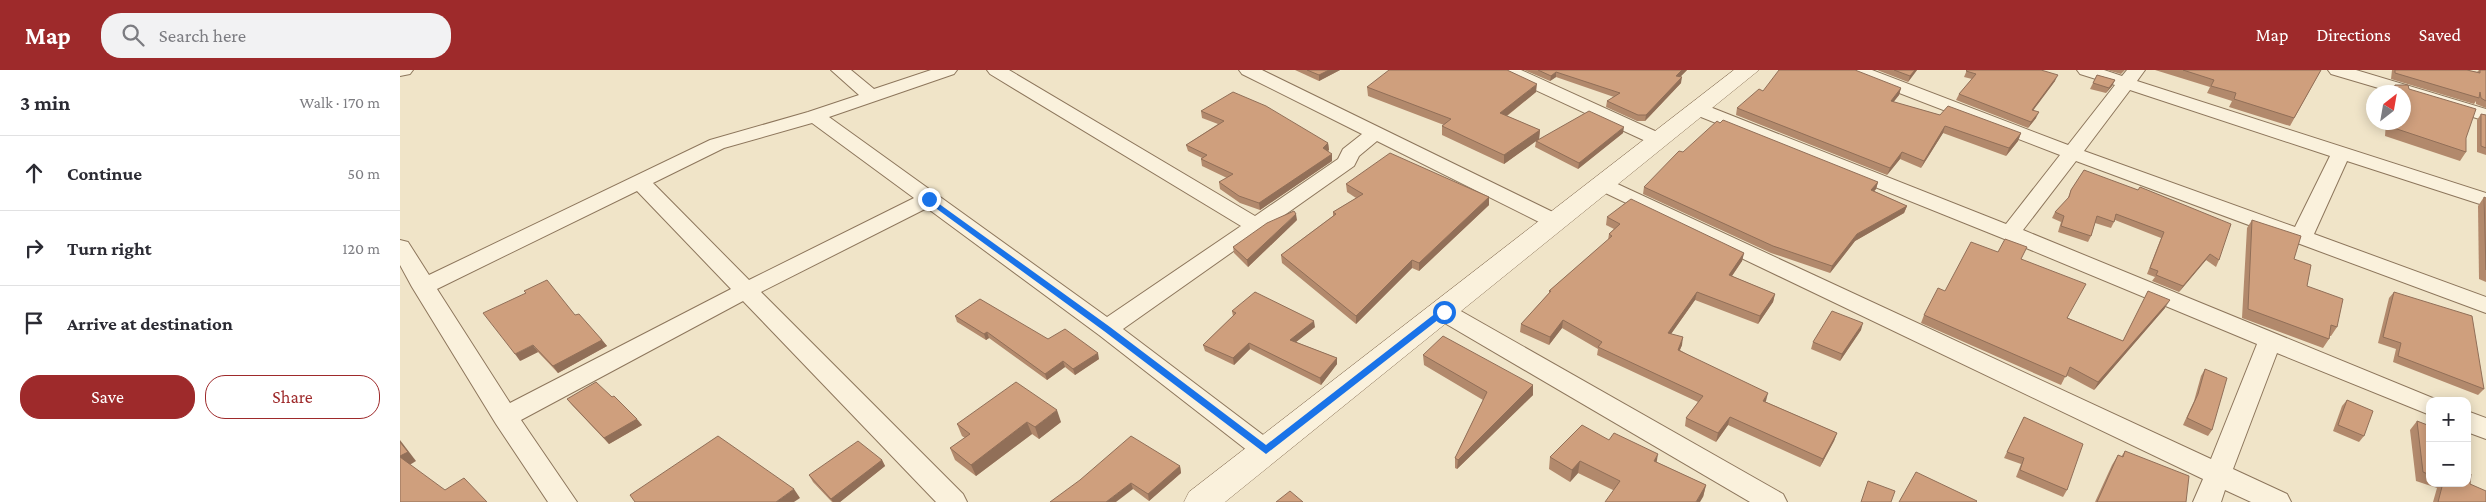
<!DOCTYPE html>
<meta charset="utf-8">
<style>
body{margin:0;font-family:"Crimson Pro",serif;background:#f2f2f3;color:#2b2b33}
.controls{position:absolute;right:15px;bottom:15px;display:grid;overflow:hidden;border-radius:10px;box-shadow:0 2px 12px #0003}
.controls button{width:45px;height:45px;display:grid;place-items:center;padding:0;border:0;border-bottom:1px solid #e1e1e2;background:#fff;color:#2b2b33;font:25px sans-serif}
.compass{position:absolute;left:1966px;top:15px;width:45px;height:45px;border-radius:50%;background:#fff;box-shadow:0 2px 12px #0003;rotate:31deg}
.stop{position:absolute;width:15px;height:15px;margin:-11px;border:4px solid #1a73e8;border-radius:50%;background:#fff}
.stop.end{background:#1a73e8;border-color:#fff;box-shadow:0 1px 5px #0008}
.list{margin:0;padding:0;list-style:none}
h2{display:flex;justify-content:space-between;align-items:center;height:65px;margin:0;padding:0 20px;font-size:21px}
h2 small{font-size:16px;font-weight:400;color:#7c7c81}
.list li{display:grid;grid-template-columns:32px 1fr auto;gap:15px;align-items:center;box-sizing:border-box;height:75px;padding:0 20px;border-top:1px solid #e1e1e2}
.list b{display:block;font-size:19px;white-space:nowrap}
.list em{font-size:16px;font-style:normal;color:#7c7c81}
.actions{display:flex;gap:10px;padding:15px 20px}
.actions a{flex:1;padding:11px 0;border:1px solid #9e2a2b;border-radius:20px;text-align:center;font-size:18px;color:#9e2a2b}
.actions .main{background:#9e2a2b;color:#fff}
.icon{flex:none;width:28px;height:28px;fill:none;stroke:currentColor;stroke-width:2;stroke-linecap:round;stroke-linejoin:round}
.map{position:relative;flex:none;width:2086px;height:432px;overflow:hidden}
header{display:flex;align-items:center;gap:30px;box-sizing:border-box;height:70px;padding:0 25px;background:#9e2a2b;color:#fff}
header strong{font-size:24px}
nav{display:flex;gap:28px;margin-inline-start:auto;font-size:18px}
.search{width:350px;height:45px;background:#f2f2f3;display:flex;align-items:center;gap:12px;box-sizing:border-box;padding:0 18px;border-radius:20px;color:#7c7c81;font-size:19px}
main{display:flex}
aside{flex:1;background:#fff}
.map>svg:first-child{display:block}
</style>
<header>
<strong>Map</strong>
<div class="search"><svg class="icon" aria-label="search" viewBox="0 0 24 24"><circle cx="10" cy="10" r="6"/><path d="M15 15l6 6"/></svg>Search here</div>
<nav><a>Map</a><a>Directions</a><a>Saved</a></nav>
</header>
<main>
<aside>
<h2>3 min<small>Walk · 170 m</small></h2>
<ul class="list">
<li><svg class="icon" aria-label="ahead" viewBox="0 0 24 24"><path d="M12 20V5M6 11l6-6 6 6"/></svg><div><b>Continue</b></div><em>50 m</em></li>
<li><svg class="icon" aria-label="right" viewBox="0 0 24 24"><path d="M7 20v-9h11M14 6l5 5-5 5"/></svg><div><b>Turn right</b></div><em>120 m</em></li>
<li><svg class="icon" aria-label="arrive" viewBox="0 0 24 24"><path d="M6 21V4h12l-3 4 3 4H6"/></svg><div><b>Arrive at destination</b></div></li>
</ul>
<div class="actions"><a class="main">Save</a><a>Share</a></div>
</aside>
<div class="map">
<svg width="2086" height="432" viewBox="0 0 2086 432">
<rect width="100%" height="100%" fill="#f0e4c8"/>
<g fill="none" stroke-linecap="round" stroke-linejoin="round">
<g stroke="#8d765c" stroke-width="2">
<g id="minor">
<polygon points="0,0 13,0 10,4 0,6"/>
<path d="M431,0H451L474,19L531,0H557L554,4L429,47L707,247L841,156L590,4L587,0H609L855,146L938,89L943,79L962,64L842,4L839,0H862L1163,147L1167,152L1163,157L1156,159L1149,157L977,71L959,86L954,96L723,259L875,374L879,381L875,388L866,391L857,388L699,265L527,138L361,222L563,424L567,432H536L343,231L121,350L177,432H148L96,354L12,217L0,195V170L8,172L29,205L310,70L408,42L459,25ZM412,53L514,128L349,210L253,113L324,78ZM237,121L331,219L110,333L37,219Z"/>
<polygon points="1098,0 1121,0 1266,66 1269,70 1266,74 1252,74 1101,4"/>
<path d="M1447,0H1472L1668,75L1715,15L1680,4L1677,0H1704L1722,6L1727,0H1745L1737,11L2086,123V136L1947,91L1914,164L2086,227V243L1676,91L1623,160L2040,331H2030V345L1877,283L1833,399L1887,424L1891,432H1851L1825,420L1821,432H1793L1803,409L1197,119L1194,115L1197,111L1204,109L1211,111L1811,389L1857,274L1602,168L1291,43L1289,39L1291,35H1305L1606,154L1660,85L1450,4ZM1730,20L1930,86L1895,157L1684,81Z"/>
<polygon points="1928,0 1956,0 2086,39 2086,51 2004,26 2004,22 1992,22 1931,4"/>
<polygon points="1044,234 1052,236 1383,424 1387,432 1350,432 1036,248 1032,242 1036,236"/>
<polygon points="2067,341 2086,348 2086,369 2067,362"/>
</g>
</g>
<g stroke="#8d765c" stroke-width="1">
<polygon id="tertiary" points="1334,0 1359,0 825,432 784,432 789,422"/>
</g>
<use href="#minor" fill="#faf1dc" fill-rule="evenodd"/>
<use href="#tertiary" fill="#faf1dc" fill-rule="evenodd"/>
</g>
<g fill="#b2896c">
<polygon points="895,0 940,0 919,11"/>
<polygon points="1124,0 1287,0 1280,7 1281,13 1245,51 1237,51 1206,37 1207,31 1214,27 1156,7 1150,11"/>
<polygon points="1477,0 1517,0 1508,12"/>
<polygon points="1567,0 1655,11 1633,40 1636,48 1628,58 1556,30 1559,24 1572,9 1564,7"/>
<polygon points="1707,0 1725,0 1721,4"/>
<polygon points="1755,0 1921,0 1890,56 1829,37 1832,31 1807,23 1810,17"/>
<polygon points="1992,0 2067,0 2077,2 2079,0 2086,0 2086,38 2076,34 2076,31 2074,34 1991,9"/>
<polygon points="1697,5 1715,10 1712,16 1706,23 1690,19"/>
<polygon points="1995,15 2009,19 2066,68 2066,82 2060,91 1985,66 1986,52 2004,52 2004,22 1990,22"/>
<polygon points="967,17 1136,22 1107,46 1140,60 1139,69 1223,63 1178,99 1135,77 1136,71 1104,94 1042,65 1042,56 1044,55 968,26"/>
<polygon points="1501,18 1499,25 1493,32 1540,45 1621,63 1618,71 1606,86 1543,63 1521,98 1500,89 1487,105 1336,45 1337,38 1363,21"/>
<polygon points="801,41 928,73 929,80 928,81 932,91 860,140 840,133 820,119 819,112 827,108 802,96 801,89 802,88 788,81 786,75 818,54 802,48"/>
<polygon points="2081,44 2086,45 2086,85 2077,82 2077,50"/>
<polygon points="1283,82 1478,112 1476,119 1474,121 1507,136 1504,143 1455,171 1430,203 1371,183 1243,124 1244,117"/>
<polygon points="1684,100 1819,190 1816,197 1806,190 1779,222 1752,211 1755,207 1747,204 1761,168 1715,150 1711,158 1695,153 1691,166 1688,172 1658,162 1661,152 1652,148 1655,142 1667,130 1671,120"/>
<polygon points="946,114 1089,127 1089,135 1019,201 1012,198 956,254 882,193 881,185 933,146 933,142 956,128 947,122"/>
<polygon points="2084,127 2086,128 2086,212 2079,209 2078,136"/>
<polygon points="1207,147 1344,183 1342,191 1332,206 1375,224 1373,232 1358,254 1295,230 1271,264 1282,275 1280,280 1366,332 1437,363 1434,371 1420,397 1328,355 1316,372 1285,356 1286,348 1298,332 1197,285 1198,279 1162,258 1149,275 1120,262 1121,254 1149,223 1149,221 1208,170 1209,164 1214,159 1206,155"/>
<polygon points="897,150 848,197 834,183 833,177"/>
<polygon points="1852,150 1894,189 1907,216 1937,257 1931,266 1930,266 1929,269 1923,278 1842,248 1847,158"/>
<polygon points="1598,182 1622,189 1668,248 1723,271 1748,221 1765,238 1694,320 1666,305 1661,315 1521,253 1524,245 1545,221"/>
<polygon points="1994,222 2084,319 2078,325 1993,292 1996,279 1978,273 1989,228"/>
<polygon points="832,241 915,257 896,272 937,288 937,294 921,315 850,279 834,295 805,281 803,275 833,246"/>
<polygon points="175,245 202,270 207,276 158,303 138,282 120,291"/>
<polygon points="555,246 648,269 699,289 675,305 665,297 647,310 589,268 586,270 557,252"/>
<polygon points="1461,260 1440,291 1411,279 1413,272"/>
<polygon points="1023,285 1133,325 1057,399 1055,398 1055,388 1083,330 1024,295"/>
<polygon points="1805,299 1812,360 1808,366 1783,355 1794,331 1801,306"/>
<polygon points="167,329 242,355 209,374 172,335"/>
<polygon points="1947,330 1964,366 1959,372 1933,361 1942,336"/>
<polygon points="1624,347 1667,420 1663,427 1616,407 1621,394 1604,388"/>
<polygon points="2017,351 2030,356 2030,413 2067,413 2070,414 2086,432 2033,432 2037,418 2016,411 2010,360"/>
<polygon points="661,352 639,369 632,364 576,406 555,390 550,378 565,368 562,366 557,354"/>
<polygon points="1209,370 1306,415 1303,427 1213,420 1178,403 1170,412 1149,399 1150,387"/>
<polygon points="1725,381 1786,432 1695,432 1712,395 1718,385 1721,387"/>
<polygon points="482,390 485,396 440,432 432,432 413,412 409,405"/>
<polygon points="780,396 781,403 749,431 733,419 650,432"/>
</g>
<g fill="#916f58">
<polygon points="929,0 940,0 919,11 919,5"/>
<polygon points="1282,0 1287,0 1275,12 1276,6"/>
<polygon points="1515,0 1517,0 1508,12 1510,6"/>
<polygon points="1156,2 1156,7 1150,11 1151,6"/>
<polygon points="1658,5 1655,11 1629,46 1632,40"/>
<polygon points="1282,7 1281,13 1245,51 1246,45"/>
<polygon points="1715,10 1712,16 1706,23 1709,18"/>
<polygon points="1137,14 1136,22 1100,51 1100,43"/>
<polygon points="1501,18 1499,25 1489,38 1491,31"/>
<polygon points="1639,42 1636,48 1628,58 1631,52"/>
<polygon points="1545,56 1543,63 1521,98 1524,91"/>
<polygon points="1224,57 1223,63 1178,99 1179,93"/>
<polygon points="1140,60 1139,69 1104,94 1104,85"/>
<polygon points="1621,63 1618,71 1606,86 1609,78"/>
<polygon points="928,73 929,80 923,85 923,78"/>
<polygon points="1502,82 1500,89 1487,105 1490,98"/>
<polygon points="932,84 932,91 860,140 859,133"/>
<polygon points="1478,112 1476,119 1469,127 1471,120"/>
<polygon points="1089,127 1089,135 1019,201 1019,193"/>
<polygon points="1507,136 1504,143 1455,171 1430,203 1432,196 1457,164"/>
<polygon points="896,144 897,150 848,197 847,190"/>
<polygon points="1344,183 1342,191 1327,213 1329,205"/>
<polygon points="1810,184 1806,190 1779,222 1783,216"/>
<polygon points="1012,190 1012,198 956,254 956,246"/>
<polygon points="1297,222 1295,230 1266,271 1268,263"/>
<polygon points="1375,224 1373,232 1358,254 1360,246"/>
<polygon points="1770,230 1765,238 1694,320 1698,312"/>
<polygon points="1163,250 1162,258 1149,275 1150,267"/>
<polygon points="914,251 915,257 891,276 890,270"/>
<polygon points="1463,253 1461,260 1440,291 1442,284"/>
<polygon points="587,262 589,268 586,270 584,264"/>
<polygon points="1283,267 1282,275 1276,288 1278,280"/>
<polygon points="202,270 207,276 158,303 153,296"/>
<polygon points="849,273 850,279 834,295 833,288"/>
<polygon points="133,275 138,282 120,291 115,284"/>
<polygon points="698,283 699,289 675,305 673,299"/>
<polygon points="937,288 937,294 921,315 920,308"/>
<polygon points="663,291 665,297 647,310 645,304"/>
<polygon points="1133,315 1133,325 1057,399 1058,390"/>
<polygon points="1368,323 1366,331 1361,339 1363,331"/>
<polygon points="657,340 661,352 639,369 635,357"/>
<polygon points="1330,347 1328,355 1316,372 1318,363"/>
<polygon points="237,349 242,355 209,374 204,368"/>
<polygon points="627,352 632,364 576,406 571,395"/>
<polygon points="1437,363 1434,371 1420,397 1423,389"/>
<polygon points="0,370 16,391 8,396 0,387"/>
<polygon points="1258,384 1256,396 1254,391"/>
<polygon points="482,390 485,396 440,432 433,432 431,429"/>
<polygon points="1180,391 1178,403 1170,412 1172,400"/>
<polygon points="780,396 781,403 749,431 748,424"/>
<polygon points="731,413 733,419 716,432 706,432"/>
<polygon points="1306,415 1303,427 1300,432 1296,432"/>
<polygon points="394,419 400,428 394,432 376,432"/>
</g>
<g fill="#cf9f7d" stroke="#916f58">
<polygon points="907,0 929,0 919,5"/>
<polygon points="989,0 1107,0 1137,14 1100,43 1140,60 1104,85 1042,56 1051,49 967,17"/>
<polygon points="1138,0 1282,0 1276,6 1282,7 1246,45 1238,45 1207,31 1220,23 1156,2 1151,6"/>
<polygon points="1379,0 1455,0 1501,18 1491,31 1540,45 1548,36 1621,63 1609,78 1545,56 1524,91 1502,82 1490,98 1337,38 1359,19 1363,21"/>
<polygon points="1494,0 1515,0 1510,6"/>
<polygon points="1567,0 1641,0 1658,5 1632,40 1639,42 1631,52 1559,24 1576,4 1566,1"/>
<polygon points="1783,0 1921,0 1894,48 1834,29 1836,23 1811,16 1814,10"/>
<polygon points="1995,0 2067,0 2080,3 2080,0 2086,0 2086,31 2081,28 2080,22 2079,28 1995,3"/>
<polygon points="1697,5 1715,10 1709,18 1693,13"/>
<polygon points="1995,15 2008,15 2009,19 2076,39 2066,68 2066,82 1991,57 1991,52 2004,52 2004,22 1994,22"/>
<polygon points="833,22 866,36 928,73 923,78 932,84 859,133 839,126 819,112 833,104 801,89 807,85 786,75 824,51 801,41"/>
<polygon points="1189,41 1224,57 1179,93 1136,71"/>
<polygon points="2081,44 2086,45 2086,78 2081,76"/>
<polygon points="1323,50 1478,112 1471,120 1507,136 1457,164 1432,196 1373,176 1244,117 1279,81 1283,82 1317,51 1320,53"/>
<polygon points="990,83 1089,127 1019,193 1012,190 956,246 881,185 936,144 933,142 963,124 946,114"/>
<polygon points="1684,100 1738,120 1740,117 1831,154 1819,190 1810,184 1783,216 1756,205 1758,201 1750,198 1764,162 1716,144 1714,152 1697,146 1691,166 1661,156 1664,146 1655,142 1669,127 1671,120"/>
<polygon points="2084,127 2086,128 2086,200"/>
<polygon points="1231,129 1344,183 1329,205 1375,224 1360,246 1297,222 1268,263 1283,267 1278,280 1368,323 1363,331 1437,363 1423,389 1330,347 1318,363 1286,348 1303,326 1198,277 1202,272 1163,250 1150,267 1121,254 1151,221 1149,221 1212,166 1209,164 1220,154 1207,147"/>
<polygon points="894,141 896,144 847,190 833,177 867,153"/>
<polygon points="1852,150 1901,166 1894,189 1911,195 1907,216 1943,229 1937,257 1931,255 1929,269 1848,239"/>
<polygon points="1605,169 1627,177 1621,189 1686,214 1667,248 1723,271 1748,221 1770,230 1698,312 1670,297 1666,307 1524,245 1538,218 1545,221 1571,172 1598,182"/>
<polygon points="147,210 175,245 179,244 202,270 153,296 133,275 115,284 83,243 126,223 124,221"/>
<polygon points="855,222 914,251 890,270 937,288 920,308 849,273 833,288 803,275 836,243 832,241"/>
<polygon points="1994,222 2072,246 2084,319 1998,286 2001,273 1983,267"/>
<polygon points="580,229 648,269 665,259 698,283 673,299 663,291 645,304 587,262 584,264 555,246"/>
<polygon points="1432,241 1463,253 1442,284 1413,272"/>
<polygon points="1043,266 1133,315 1058,390 1055,388 1087,322 1023,285"/>
<polygon points="1805,299 1827,308 1812,360 1787,348 1798,324"/>
<polygon points="196,312 212,327 214,326 237,349 204,368 167,329"/>
<polygon points="616,312 657,340 635,357 627,352 571,395 550,378 570,364 557,354"/>
<polygon points="1947,330 1973,341 1964,366 1938,355"/>
<polygon points="1624,347 1683,374 1667,420 1620,400 1624,388 1607,382"/>
<polygon points="2017,351 2030,356 2030,405 2023,402"/>
<polygon points="1182,355 1209,370 1214,363 1258,384 1254,391 1306,415 1296,432 1205,432 1220,411 1180,391 1172,400 1150,387"/>
<polygon points="318,366 394,419 376,432 235,432 230,425"/>
<polygon points="731,366 780,396 748,424 731,413 706,432 650,432 680,410"/>
<polygon points="458,371 482,390 431,429 409,405"/>
<polygon points="2067,371 2070,373 2067,384"/>
<polygon points="0,372 8,382 0,386"/>
<polygon points="1725,381 1789,406 1786,432 1697,432 1718,385 1723,387"/>
<polygon points="0,387 45,420 64,408 87,432 0,432"/>
<polygon points="1516,402 1577,431 1576,432 1499,432"/>
<polygon points="2067,403 2071,404 2070,414 2086,421 2086,432 2038,432 2043,413 2067,413"/>
<polygon points="1468,411 1495,421 1491,432 1461,432"/>
<polygon points="890,421 903,432 876,432"/>
</g>
<polygon fill="#1a73e8" points="526,128 531,128 710,257 866,375 1041,239 1048,242 866,384 704,261 526,131"/>
</svg>
<div class="controls">
<button>+</button>
<button>−</button>
</div>
<svg class="compass" viewBox="-18 -18 36 36"><path d="M0-13l5 13h-10z" fill="#e53935"/><path d="M0 13l5-13h-10z" fill="#7c7c81"/></svg>
<div class="stop" style="left:1044px;top:242px"></div>
<div class="stop end" style="left:529px;top:129px"></div>
</div>
</main>
